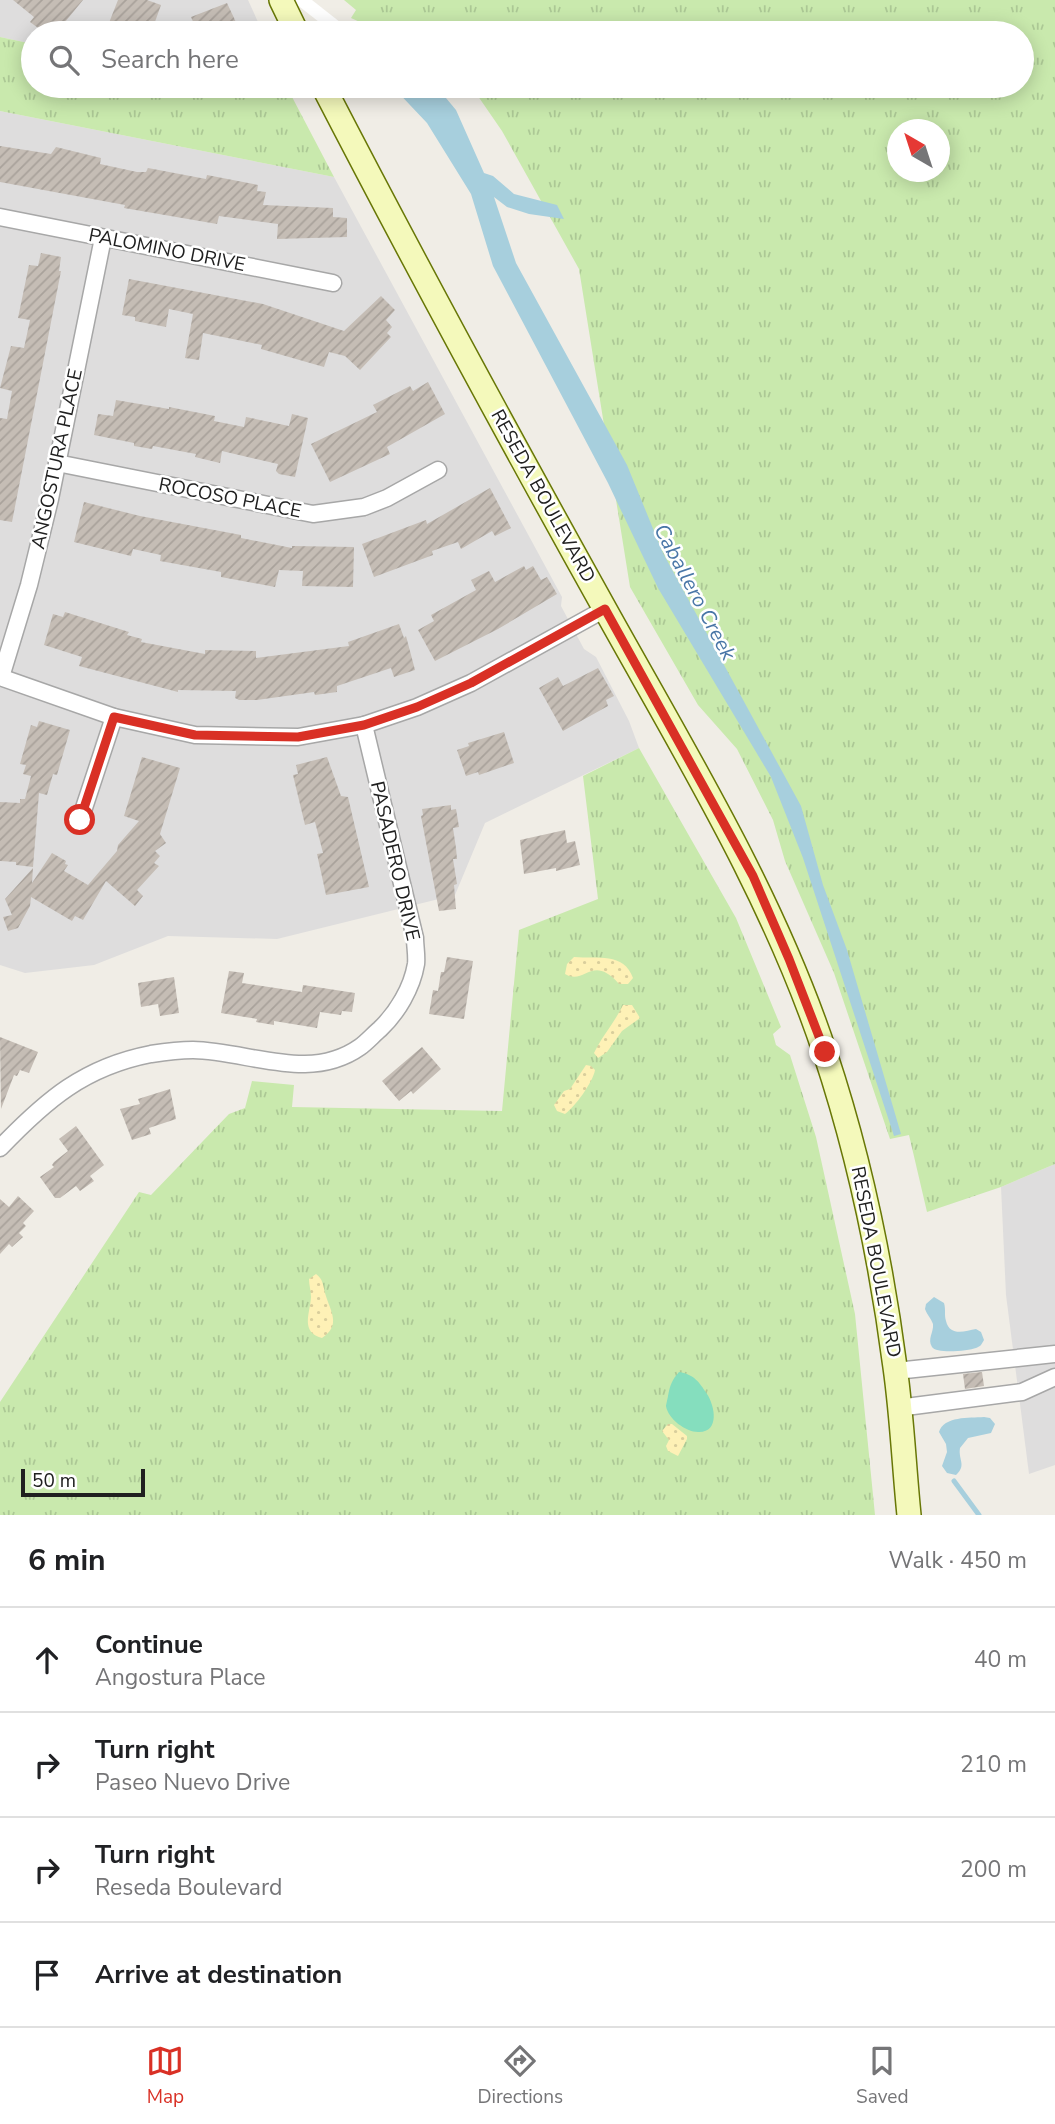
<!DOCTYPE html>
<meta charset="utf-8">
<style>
body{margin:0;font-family:"Nunito Sans",sans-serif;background:#f2f2f2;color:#202124}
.compass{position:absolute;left:887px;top:119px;width:63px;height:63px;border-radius:50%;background:#fff;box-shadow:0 4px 18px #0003;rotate:321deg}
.scale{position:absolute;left:21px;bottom:18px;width:124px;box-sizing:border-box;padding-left:7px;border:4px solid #202020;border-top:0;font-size:19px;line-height:24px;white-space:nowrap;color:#202020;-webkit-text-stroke:5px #fff;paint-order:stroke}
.stop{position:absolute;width:21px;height:21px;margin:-16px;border:5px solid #d93025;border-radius:50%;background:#fff}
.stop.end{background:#d93025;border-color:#fff;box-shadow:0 2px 7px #0008}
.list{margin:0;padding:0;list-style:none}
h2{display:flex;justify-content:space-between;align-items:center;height:91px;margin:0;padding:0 28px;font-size:30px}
h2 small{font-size:23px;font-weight:400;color:#757577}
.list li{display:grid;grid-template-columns:46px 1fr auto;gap:21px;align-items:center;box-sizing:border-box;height:105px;padding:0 28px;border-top:2px solid #e0e0e0}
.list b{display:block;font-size:26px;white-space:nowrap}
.list p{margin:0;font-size:23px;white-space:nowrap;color:#757577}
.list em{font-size:23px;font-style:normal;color:#757577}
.icon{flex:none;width:38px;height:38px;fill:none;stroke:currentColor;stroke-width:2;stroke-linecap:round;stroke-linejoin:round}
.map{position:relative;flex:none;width:1055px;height:1515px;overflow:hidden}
.search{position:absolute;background:#fff;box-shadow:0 4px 18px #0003;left:21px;right:21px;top:21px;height:77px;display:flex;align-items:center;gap:18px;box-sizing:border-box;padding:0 24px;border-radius:38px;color:#757577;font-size:26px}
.sheet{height:511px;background:#fff}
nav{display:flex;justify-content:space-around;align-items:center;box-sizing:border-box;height:98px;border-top:2px solid #e0e0e0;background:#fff;font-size:19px;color:#757577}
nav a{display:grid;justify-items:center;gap:4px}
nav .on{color:#d93025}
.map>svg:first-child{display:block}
</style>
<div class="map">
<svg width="1055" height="1515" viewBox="0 0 1055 1515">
<defs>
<pattern id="grass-tufts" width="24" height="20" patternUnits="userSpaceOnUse" patternTransform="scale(1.75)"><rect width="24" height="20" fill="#c9e9ad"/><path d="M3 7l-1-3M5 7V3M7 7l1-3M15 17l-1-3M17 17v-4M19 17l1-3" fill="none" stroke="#acc895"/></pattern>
<pattern id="sand-dots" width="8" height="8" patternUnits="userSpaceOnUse" patternTransform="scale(1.75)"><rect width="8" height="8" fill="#fef1b6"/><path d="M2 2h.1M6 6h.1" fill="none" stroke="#d9ce9c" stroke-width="1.8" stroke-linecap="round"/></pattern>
<pattern id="building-hatch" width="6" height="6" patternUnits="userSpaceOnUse" patternTransform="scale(1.75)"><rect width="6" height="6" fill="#c5bdb5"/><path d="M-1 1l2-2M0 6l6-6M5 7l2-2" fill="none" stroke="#a9a29b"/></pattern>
</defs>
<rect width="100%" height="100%" fill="#f0ede6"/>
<g fill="#dedddd">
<polygon points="0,0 248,0 263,33 33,33 33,44 0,37"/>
<polygon points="0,111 334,177 562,597 561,606 584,649 596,657 629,721 639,748 485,823 455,895 277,939 168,936 94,965 25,973 0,965"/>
<polygon points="1055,1164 1055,1465 1029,1474 1006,1295 1001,1187"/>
</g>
<g fill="url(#grass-tufts)" fill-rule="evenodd">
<path d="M344,0H1055V1164L1001,1187L927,1212L909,1135L890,1139L834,973L785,861L773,820L737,749L698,705L630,587L579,269L502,131L471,86H1022V33H384L351,18L356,10ZM898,130H940V172H898Z"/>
<polygon points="0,37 33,44 33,86 246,86 291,95 334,177 0,111"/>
<polygon points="639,748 736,918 781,1027 773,1034 776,1045 790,1055 816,1137 855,1314 875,1515 0,1515 0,1402 139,1192 151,1195 229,1114 245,1108 252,1081 294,1085 292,1107 502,1111 519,930 598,899 583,776"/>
</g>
<g fill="url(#sand-dots)">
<path d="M574,957C597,959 624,952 633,978L628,984H619C592,953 585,986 565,974L567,964Z"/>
<path d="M623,1005H632L640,1018L622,1031L607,1052L598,1058L594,1053C602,1036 615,1022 623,1005Z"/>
<path d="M586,1065L591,1066L595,1070C593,1082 575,1107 565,1114L557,1111L554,1105L564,1091L570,1089Z"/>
<path d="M316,1274C323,1279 323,1285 325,1293C330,1311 342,1325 322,1338C300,1332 310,1314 311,1297C311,1291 309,1285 309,1279Z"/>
<polygon points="668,1424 672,1424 687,1436 687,1439 678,1456 668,1451 666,1446 669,1440 662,1431"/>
</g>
<path fill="#85debe" d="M679,1372C695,1375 699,1382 707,1394C715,1406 720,1433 698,1432C686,1432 668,1419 666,1406C666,1405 668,1397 668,1396C670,1385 672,1380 679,1372Z"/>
<g fill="#a7cfdd">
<polygon points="392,86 436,86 456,110 484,173 493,176 514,194 557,205 564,219 529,214 507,207 494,197 516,263 627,465 663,553 801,806 823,885 847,950 901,1134 894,1136 803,858 771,777 658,588 608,483 493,266 471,194 427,123"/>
<path d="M934,1297L944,1303C946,1310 944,1315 946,1321C950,1337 965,1331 976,1329L981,1332L984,1340C981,1345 981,1346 976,1348C968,1351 936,1354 932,1347C927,1339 934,1332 933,1324C931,1318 927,1315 925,1309L926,1304Z"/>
<path d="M984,1417L990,1418L995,1424L991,1433L968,1438L960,1448C958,1460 967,1465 956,1475L947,1473L942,1466L947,1452L946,1444L939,1432C944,1416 969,1418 984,1417Z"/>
</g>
<polygon fill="#fff" points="291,0 312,0 345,26 340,33 333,33"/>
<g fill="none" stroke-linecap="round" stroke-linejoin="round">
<polyline stroke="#a7cfdd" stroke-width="5" points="954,1481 979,1515"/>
</g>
<g fill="url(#building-hatch)">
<polygon points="13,0 83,0 56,33 45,33 30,22 34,17"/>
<polygon points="118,0 147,0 161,5 151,33 105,33"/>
<polygon points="227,3 241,33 198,33 191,17"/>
<polygon points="0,146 51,154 56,147 101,158 100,164 137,172 146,172 148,168 206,179 207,175 258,185 257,191 266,192 263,205 333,208 333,217 347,218 347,237 277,239 278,224 219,216 217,224 124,208 125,205 0,182"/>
<polygon points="41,253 61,257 59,271 61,271 12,522 0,520 0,418 7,419 12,391 0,388 11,346 24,348 30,320 18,318 29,265 38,266"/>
<polygon points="129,279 263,304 344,331 381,296 395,310 386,320 392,327 387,333 391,337 360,370 345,356 329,352 324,367 261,349 262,345 203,333 199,360 185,358 193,314 169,309 166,327 135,321 135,317 122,315"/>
<polygon points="428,382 445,414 387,447 390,454 330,482 311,444 377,412 373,405 410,386 413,391"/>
<polygon points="116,400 169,409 169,407 215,416 214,421 244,427 246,417 289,426 292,414 308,418 295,477 279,474 276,471 278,464 222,451 220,463 195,457 196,454 153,446 152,449 134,446 134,443 94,435 98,414 113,416"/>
<polygon points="490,488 511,528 495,536 492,531 461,549 458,542 432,551 433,555 374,577 362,544 426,520 427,524"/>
<polygon points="84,502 140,516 241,535 241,538 292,548 292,546 354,547 353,587 302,586 303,571 279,570 275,587 221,577 221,572 160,561 161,555 133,549 131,556 74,542"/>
<polygon points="524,566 526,570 533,566 541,580 547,577 557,594 498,629 435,661 418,630 434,621 431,615 476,590 471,580 489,571 495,582"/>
<polygon points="65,612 129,632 127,635 142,639 141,642 205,654 205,650 256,651 256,658 349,646 348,642 399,624 404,638 406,636 415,670 394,677 391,668 337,686 337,692 315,695 314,692 257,700 239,700 235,698 236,691 178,690 178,692 79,666 82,657 44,645 53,614 63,617"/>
<polygon points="598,668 614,696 606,700 608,706 563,731 539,688 558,677 563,686"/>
<polygon points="39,721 70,730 57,775 53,774 47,795 39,793 33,867 16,865 16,862 0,861 0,802 20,803 20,799 25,799 31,776 23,774 26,765 20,764 31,725 37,727"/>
<polygon points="504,732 514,763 479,775 478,772 466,776 457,750 469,746 468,743"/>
<polygon points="142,757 180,768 160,834 166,843 155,851 160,856 154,863 159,866 137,890 143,896 135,906 106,881 83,920 75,916 72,921 31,897 30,906 18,928 8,931 3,917 12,915 5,899 33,868 32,883 52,853 66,861 65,864 68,865 64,871 88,885 117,851 118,845 139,821 124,816"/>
<polygon points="327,757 341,796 348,797 369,887 326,895 317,854 323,853 315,822 305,825 293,775 298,774 296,765"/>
<polygon points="451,805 451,810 456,809 459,827 453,828 456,848 457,859 453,859 457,884 454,885 456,909 439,911 421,816 423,815 422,809"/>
<polygon points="565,830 567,843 575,841 580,865 556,871 556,868 524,874 520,840"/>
<polygon points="447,957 473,961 464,1019 429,1014 433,990 438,991 441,972 444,972"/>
<polygon points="229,971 244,973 242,983 302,992 303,985 355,993 352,1012 342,1011 341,1015 320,1012 317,1028 274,1021 274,1025 256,1022 257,1019 221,1013"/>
<polygon points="174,977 179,1013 160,1016 158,1004 141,1007 138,983"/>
<polygon points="0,1037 38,1052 29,1073 20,1070 17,1076 14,1075 1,1109"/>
<polygon points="422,1047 441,1069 413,1094 411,1091 399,1101 382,1081"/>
<polygon points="170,1089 176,1119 149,1128 151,1134 132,1140 120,1109 140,1104 138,1099"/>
<polygon points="76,1126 104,1165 90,1176 94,1181 80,1191 76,1186 60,1198 55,1198 40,1177 54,1167 52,1165 54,1162 68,1151 59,1139"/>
<polygon points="18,1196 34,1211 23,1223 26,1226 19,1233 23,1237 12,1247 9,1244 0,1254 0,1199 9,1207"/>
<polygon points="982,1372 984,1386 965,1389 963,1374"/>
</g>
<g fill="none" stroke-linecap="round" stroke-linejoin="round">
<g stroke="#a7a7a7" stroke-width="19">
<g id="street">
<polyline points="0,217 333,283"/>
<polyline points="57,463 313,514 364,507 387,498 438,470"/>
<polyline points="0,677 114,717 195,735 298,737 364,725 417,707 471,683 605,609"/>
<polyline points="1,677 29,585 50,499 103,238"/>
<polyline points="80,820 114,717"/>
<path d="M0,1148C46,1100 84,1067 151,1054C164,1052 180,1050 193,1050C249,1051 309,1083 360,1047C367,1042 373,1035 380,1029C397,1013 412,988 416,964C417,956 415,946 415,938L364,725"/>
<polyline points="896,1371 1055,1354"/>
<polyline points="898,1408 1022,1392 1055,1377"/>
</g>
</g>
<g stroke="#687706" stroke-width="26">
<g id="secondary">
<polyline points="281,0 297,33"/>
<path d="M323,86C414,262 509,437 606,611C686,755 773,896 825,1053C859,1155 881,1260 895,1367C902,1416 904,1466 909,1515"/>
</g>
</g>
<use href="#street" stroke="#fff" stroke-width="16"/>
<use href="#secondary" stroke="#f4f9bb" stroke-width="23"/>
</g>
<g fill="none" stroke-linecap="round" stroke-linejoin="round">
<polyline stroke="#d93025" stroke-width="9" points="80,820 114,717 195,735 298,737 364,725 417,707 471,683 605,609 753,876 789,959 825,1052"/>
</g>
<g text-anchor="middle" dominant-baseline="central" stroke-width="5" stroke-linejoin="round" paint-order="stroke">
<g font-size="19" fill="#202020" stroke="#fff">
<text transform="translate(167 250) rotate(11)">PALOMINO DRIVE</text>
<text transform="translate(57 459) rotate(-78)">ANGOSTURA PLACE</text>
<text transform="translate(543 496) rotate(61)">RESEDA BOULEVARD</text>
<text transform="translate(230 498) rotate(11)">ROCOSO PLACE</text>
<text transform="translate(395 861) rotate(77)">PASADERO DRIVE</text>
<text transform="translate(876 1262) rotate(79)">RESEDA BOULEVARD</text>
</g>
<g font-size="21" font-style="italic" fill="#4976a7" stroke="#fff">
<text transform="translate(695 592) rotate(62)">Caballero Creek</text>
</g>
</g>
</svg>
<svg class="compass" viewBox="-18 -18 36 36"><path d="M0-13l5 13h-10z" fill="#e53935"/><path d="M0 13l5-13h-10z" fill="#757577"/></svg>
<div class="scale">50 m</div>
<div class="stop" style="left:80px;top:820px"></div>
<div class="stop end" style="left:825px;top:1052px"></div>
<div class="search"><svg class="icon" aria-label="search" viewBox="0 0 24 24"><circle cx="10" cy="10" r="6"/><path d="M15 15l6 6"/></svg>Search here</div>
</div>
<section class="sheet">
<h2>6 min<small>Walk · 450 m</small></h2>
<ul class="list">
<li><svg class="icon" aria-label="ahead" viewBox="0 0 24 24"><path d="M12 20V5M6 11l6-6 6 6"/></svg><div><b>Continue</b><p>Angostura Place</p></div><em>40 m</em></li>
<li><svg class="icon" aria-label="right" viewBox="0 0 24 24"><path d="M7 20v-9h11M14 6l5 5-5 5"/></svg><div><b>Turn right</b><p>Paseo Nuevo Drive</p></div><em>210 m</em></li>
<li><svg class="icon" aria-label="right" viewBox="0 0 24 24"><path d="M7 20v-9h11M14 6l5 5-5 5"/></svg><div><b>Turn right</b><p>Reseda Boulevard</p></div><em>200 m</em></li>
<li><svg class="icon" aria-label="arrive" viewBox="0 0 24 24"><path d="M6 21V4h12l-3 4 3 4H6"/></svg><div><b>Arrive at destination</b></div></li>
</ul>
</section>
<nav>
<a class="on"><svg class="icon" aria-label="map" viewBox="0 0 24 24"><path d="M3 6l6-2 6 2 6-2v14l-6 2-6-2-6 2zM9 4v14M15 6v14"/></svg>Map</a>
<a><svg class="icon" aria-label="directions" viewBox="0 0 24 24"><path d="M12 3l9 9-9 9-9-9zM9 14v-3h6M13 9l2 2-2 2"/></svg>Directions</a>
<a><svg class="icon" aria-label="saved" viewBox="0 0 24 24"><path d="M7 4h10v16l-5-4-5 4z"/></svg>Saved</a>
</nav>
